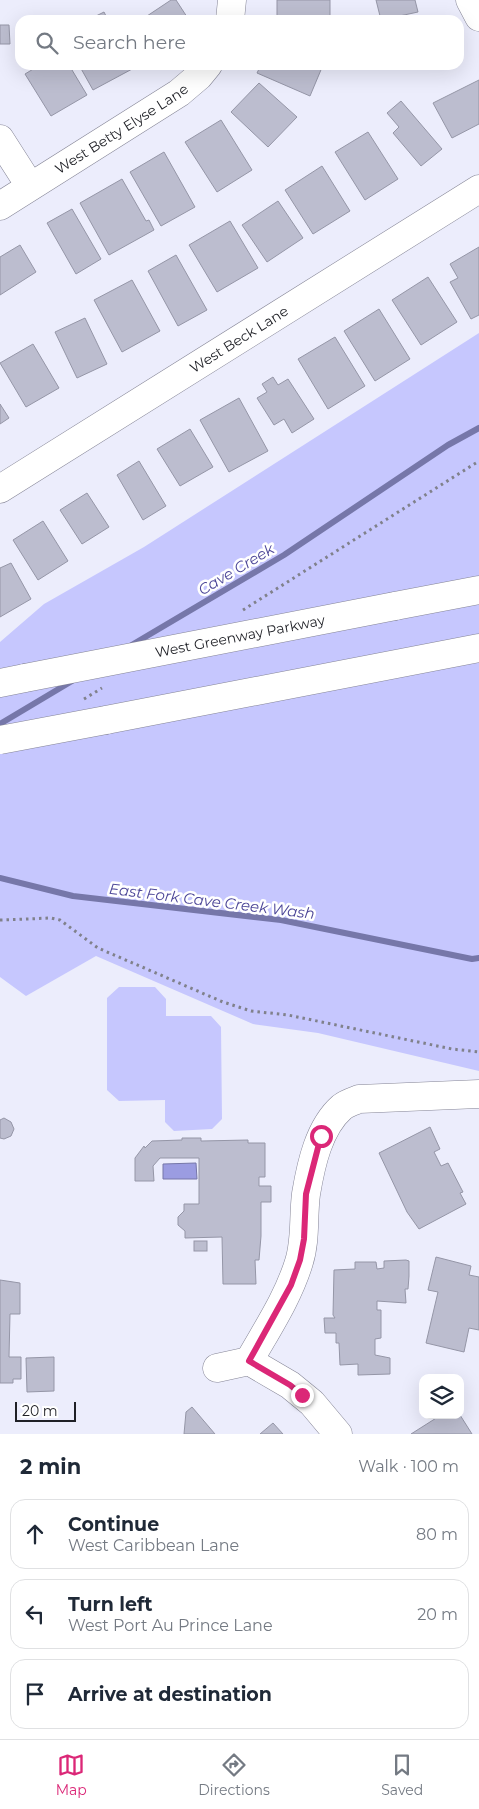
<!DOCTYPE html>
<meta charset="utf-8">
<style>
body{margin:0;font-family:Montserrat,sans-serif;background:#f2f2f3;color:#1f2937}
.controls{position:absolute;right:15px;bottom:15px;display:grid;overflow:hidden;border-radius:10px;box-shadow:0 5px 20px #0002}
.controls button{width:45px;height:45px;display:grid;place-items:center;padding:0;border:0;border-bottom:1px solid #e0e1e3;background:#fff;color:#1f2937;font:25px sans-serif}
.scale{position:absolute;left:15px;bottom:12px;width:61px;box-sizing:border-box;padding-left:5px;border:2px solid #1f2026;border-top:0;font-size:14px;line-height:18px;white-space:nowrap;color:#1f2026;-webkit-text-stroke:4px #fff;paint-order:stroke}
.stop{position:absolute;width:15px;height:15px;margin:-11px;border:4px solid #db2777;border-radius:50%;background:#fff}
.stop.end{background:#db2777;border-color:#fff;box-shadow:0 1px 5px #0008}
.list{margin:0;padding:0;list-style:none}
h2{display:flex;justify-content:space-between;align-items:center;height:65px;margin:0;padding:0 20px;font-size:21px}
h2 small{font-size:16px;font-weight:400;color:#747a83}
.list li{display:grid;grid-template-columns:32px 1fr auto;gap:15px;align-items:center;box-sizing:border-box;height:70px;margin:0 10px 10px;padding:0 10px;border:1px solid #e0e1e3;border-radius:15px}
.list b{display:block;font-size:19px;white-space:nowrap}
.list p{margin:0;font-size:16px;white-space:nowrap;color:#747a83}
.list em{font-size:16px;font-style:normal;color:#747a83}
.icon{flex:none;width:28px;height:28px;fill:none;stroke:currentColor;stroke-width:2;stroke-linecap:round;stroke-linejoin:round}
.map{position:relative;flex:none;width:479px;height:1434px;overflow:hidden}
.search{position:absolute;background:#fff;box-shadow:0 5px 20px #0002;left:15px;right:15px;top:15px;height:55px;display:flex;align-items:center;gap:12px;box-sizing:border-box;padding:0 18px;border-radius:15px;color:#747a83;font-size:19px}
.sheet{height:305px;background:#fff}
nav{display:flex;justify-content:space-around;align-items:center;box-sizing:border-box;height:70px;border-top:1px solid #e0e1e3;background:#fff;font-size:14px;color:#747a83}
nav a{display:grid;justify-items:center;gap:2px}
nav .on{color:#db2777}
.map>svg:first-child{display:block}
</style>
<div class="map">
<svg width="479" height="1434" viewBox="0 0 479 1434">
<rect width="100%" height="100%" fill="#ecedfc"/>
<g fill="#c6c7fe">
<polygon points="479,333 479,1071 318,1033 253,1024 96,956 26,996 0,977 0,642 44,604 144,547"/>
<polygon points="119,987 155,987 166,999 166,1016 211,1016 221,1027 222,1119 212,1129 174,1131 165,1122 165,1100 119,1101 107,1090 107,998"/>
</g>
<polygon fill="#9b9ce1" stroke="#7677a9" points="196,1163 197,1179 163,1179 163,1164"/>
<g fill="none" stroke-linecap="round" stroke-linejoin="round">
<g stroke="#7677a9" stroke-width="6">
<polyline points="130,646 284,555 448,445 479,428"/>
<polyline points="0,724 72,681"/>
<polyline points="0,878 73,896 281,920 472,959 479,958"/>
</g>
</g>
<g fill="#bcbdcf" stroke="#9596a7">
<polygon points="171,0 176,0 189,20 141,20"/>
<rect x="277" y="0" width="53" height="16"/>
<polygon points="376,0 415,0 418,12 381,20"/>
<polygon points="104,12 108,20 88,20"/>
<polygon points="0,25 9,25 10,44 0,44"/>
<polygon points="40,65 69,65 87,95 51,116 25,74"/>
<polygon points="79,65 132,65 134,68 93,90"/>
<polygon points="261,65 323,65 310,96 257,73"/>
<polygon points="479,80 479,124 452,138 433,103"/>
<polygon points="259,83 297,117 268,147 231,112"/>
<polygon points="401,101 442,149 421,166 393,133 399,127 387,113"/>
<polygon points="221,120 252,170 217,192 185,142"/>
<polygon points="368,132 398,179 365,200 335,152"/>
<polygon points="164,152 195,207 161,226 130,172"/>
<polygon points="322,166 350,211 313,234 285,190"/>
<polygon points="122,179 146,221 149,220 154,230 109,255 80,203"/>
<polygon points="278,201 303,238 267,262 242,225"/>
<polygon points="72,209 101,259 76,274 47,223"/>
<polygon points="230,221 258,268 217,292 189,245"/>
<polygon points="20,245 36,272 0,295 0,257"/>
<polygon points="479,247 479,315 471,319 450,282 458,278 450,264"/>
<polygon points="176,255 207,310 178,326 148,271"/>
<polygon points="428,277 457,322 421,345 392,300"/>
<polygon points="132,280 160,331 122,352 94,300"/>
<polygon points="379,309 410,359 375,381 344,331"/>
<polygon points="85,318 107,364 77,378 55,332"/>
<polygon points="335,337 365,386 328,409 298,359"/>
<polygon points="33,344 59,388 26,407 0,363"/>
<polygon points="273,377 278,385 288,379 314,419 292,433 284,419 274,425 257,398 267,392 262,384"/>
<polygon points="239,398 268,451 229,472 200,420"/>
<polygon points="0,404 9,418 0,424"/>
<polygon points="190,429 213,467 180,486 157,449"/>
<polygon points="139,461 166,506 143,520 117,475"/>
<polygon points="87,493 109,527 82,544 60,510"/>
<polygon points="43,521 68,561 38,580 13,540"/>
<polygon points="11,563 31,599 0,617 0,568"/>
<polygon points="4,1118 11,1122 14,1129 11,1136 4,1139 0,1138 0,1120"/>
<polygon points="430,1127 440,1149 434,1152 441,1166 448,1163 463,1192 460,1193 466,1204 419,1229 407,1212 379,1153"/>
<polygon points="182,1138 201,1138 201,1141 248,1140 248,1143 265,1143 265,1177 259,1177 259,1186 271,1186 271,1202 261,1202 261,1236 259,1260 255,1260 256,1284 223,1284 222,1237 185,1238 185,1231 178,1225 178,1217 184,1211 184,1204 199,1204 199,1158 160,1158 153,1166 154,1181 135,1181 135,1158 144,1146 145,1148 152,1141 182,1140"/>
<rect x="194" y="1241" width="13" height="10"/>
<polygon points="436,1257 471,1266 469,1275 479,1277 479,1330 469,1328 464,1352 426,1343 438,1292 428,1290"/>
<polygon points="406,1260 409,1261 409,1276 408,1289 405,1289 406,1303 377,1301 377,1310 381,1310 381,1338 375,1339 375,1355 390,1358 390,1374 358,1375 358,1364 340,1365 339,1343 336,1343 336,1333 325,1333 324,1318 335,1318 333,1315 334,1270 355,1269 355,1262 376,1262 377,1269 384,1268 384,1261"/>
<polygon points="0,1280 20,1283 20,1314 10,1314 9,1357 21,1357 21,1379 13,1379 13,1383 0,1383"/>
<polygon points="54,1357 54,1391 27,1392 26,1358"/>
<polygon points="192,1407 215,1434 184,1434 186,1412"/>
<polygon points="441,1415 460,1415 472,1434 411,1434"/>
<polygon points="273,1423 283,1434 260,1434"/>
</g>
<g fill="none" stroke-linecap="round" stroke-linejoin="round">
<g stroke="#858596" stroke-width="29">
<g id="minor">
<polyline points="470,0 479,17"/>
<polyline points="230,20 232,0"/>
<polyline points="0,139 30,186"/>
<path id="s1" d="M0,206L179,93L199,76L208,65"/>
<path id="s2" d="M0,489L479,189"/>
<path d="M249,1361C267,1329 288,1298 299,1262C306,1240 303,1217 306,1194C311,1164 319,1127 342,1107C347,1103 354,1101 359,1099L479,1094"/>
<polyline points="217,1368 249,1361 290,1385 312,1403 338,1434"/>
</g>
</g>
<g stroke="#858596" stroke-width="29">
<g id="major">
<polyline points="395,606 479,590"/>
<polyline points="0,683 25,678"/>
<polyline points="106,720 479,648"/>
</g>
</g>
<g stroke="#80818b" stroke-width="3" stroke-dasharray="2.5 4" stroke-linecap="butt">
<polyline points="243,610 479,461"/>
<polyline points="84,699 102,688"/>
<polyline points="0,920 51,918 60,920 98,948 223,1002 251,1011 288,1015 452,1049 479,1052"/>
</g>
<use href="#minor" stroke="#fff" stroke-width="28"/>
<use href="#major" stroke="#fff" stroke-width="28"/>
<g stroke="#858596" stroke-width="29" stroke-linecap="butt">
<g id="major-bridge">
<path id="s3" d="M25,678L395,606"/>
<polyline points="0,740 106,720"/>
</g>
</g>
<use href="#major-bridge" stroke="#fff" stroke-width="28"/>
</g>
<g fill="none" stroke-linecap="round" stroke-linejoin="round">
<polyline stroke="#db2777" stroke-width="6" points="302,1395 290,1385 249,1361 291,1285 300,1260 304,1239 306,1194 321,1136"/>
</g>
<g text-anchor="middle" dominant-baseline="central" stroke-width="5" stroke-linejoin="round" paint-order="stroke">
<g font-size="14" fill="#1f2026" stroke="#fff">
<text stroke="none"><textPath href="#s1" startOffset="144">West Betty Elyse Lane</textPath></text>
<text stroke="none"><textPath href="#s2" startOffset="282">West Beck Lane</textPath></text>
<text stroke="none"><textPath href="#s3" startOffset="219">West Greenway Parkway</textPath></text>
</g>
<g font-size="15" font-style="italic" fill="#4c4698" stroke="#fff">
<text transform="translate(236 569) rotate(-31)">Cave Creek</text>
<text transform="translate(212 901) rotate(7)">East Fork Cave Creek Wash</text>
</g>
</g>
</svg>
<div class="controls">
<button><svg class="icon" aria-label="layers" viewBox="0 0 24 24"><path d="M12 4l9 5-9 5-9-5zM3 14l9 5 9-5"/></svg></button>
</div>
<div class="scale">20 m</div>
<div class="stop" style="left:321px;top:1136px"></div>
<div class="stop end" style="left:302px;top:1395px"></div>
<div class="search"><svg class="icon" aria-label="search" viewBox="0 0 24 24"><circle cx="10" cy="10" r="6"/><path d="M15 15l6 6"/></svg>Search here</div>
</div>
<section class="sheet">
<h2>2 min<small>Walk · 100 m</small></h2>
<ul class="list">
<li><svg class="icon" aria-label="ahead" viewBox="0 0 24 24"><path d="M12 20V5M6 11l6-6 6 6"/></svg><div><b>Continue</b><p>West Caribbean Lane</p></div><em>80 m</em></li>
<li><svg class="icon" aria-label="left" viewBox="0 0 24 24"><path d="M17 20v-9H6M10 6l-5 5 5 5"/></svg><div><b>Turn left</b><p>West Port Au Prince Lane</p></div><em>20 m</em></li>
<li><svg class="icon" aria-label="arrive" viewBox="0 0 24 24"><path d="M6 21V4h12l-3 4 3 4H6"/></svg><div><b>Arrive at destination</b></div></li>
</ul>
</section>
<nav>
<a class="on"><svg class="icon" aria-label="map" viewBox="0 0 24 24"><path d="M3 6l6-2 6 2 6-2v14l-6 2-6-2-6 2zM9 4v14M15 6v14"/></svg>Map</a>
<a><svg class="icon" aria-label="directions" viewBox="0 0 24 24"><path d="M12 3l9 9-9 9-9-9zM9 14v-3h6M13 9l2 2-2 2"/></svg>Directions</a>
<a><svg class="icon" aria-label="saved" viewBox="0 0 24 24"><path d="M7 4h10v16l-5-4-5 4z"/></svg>Saved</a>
</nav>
